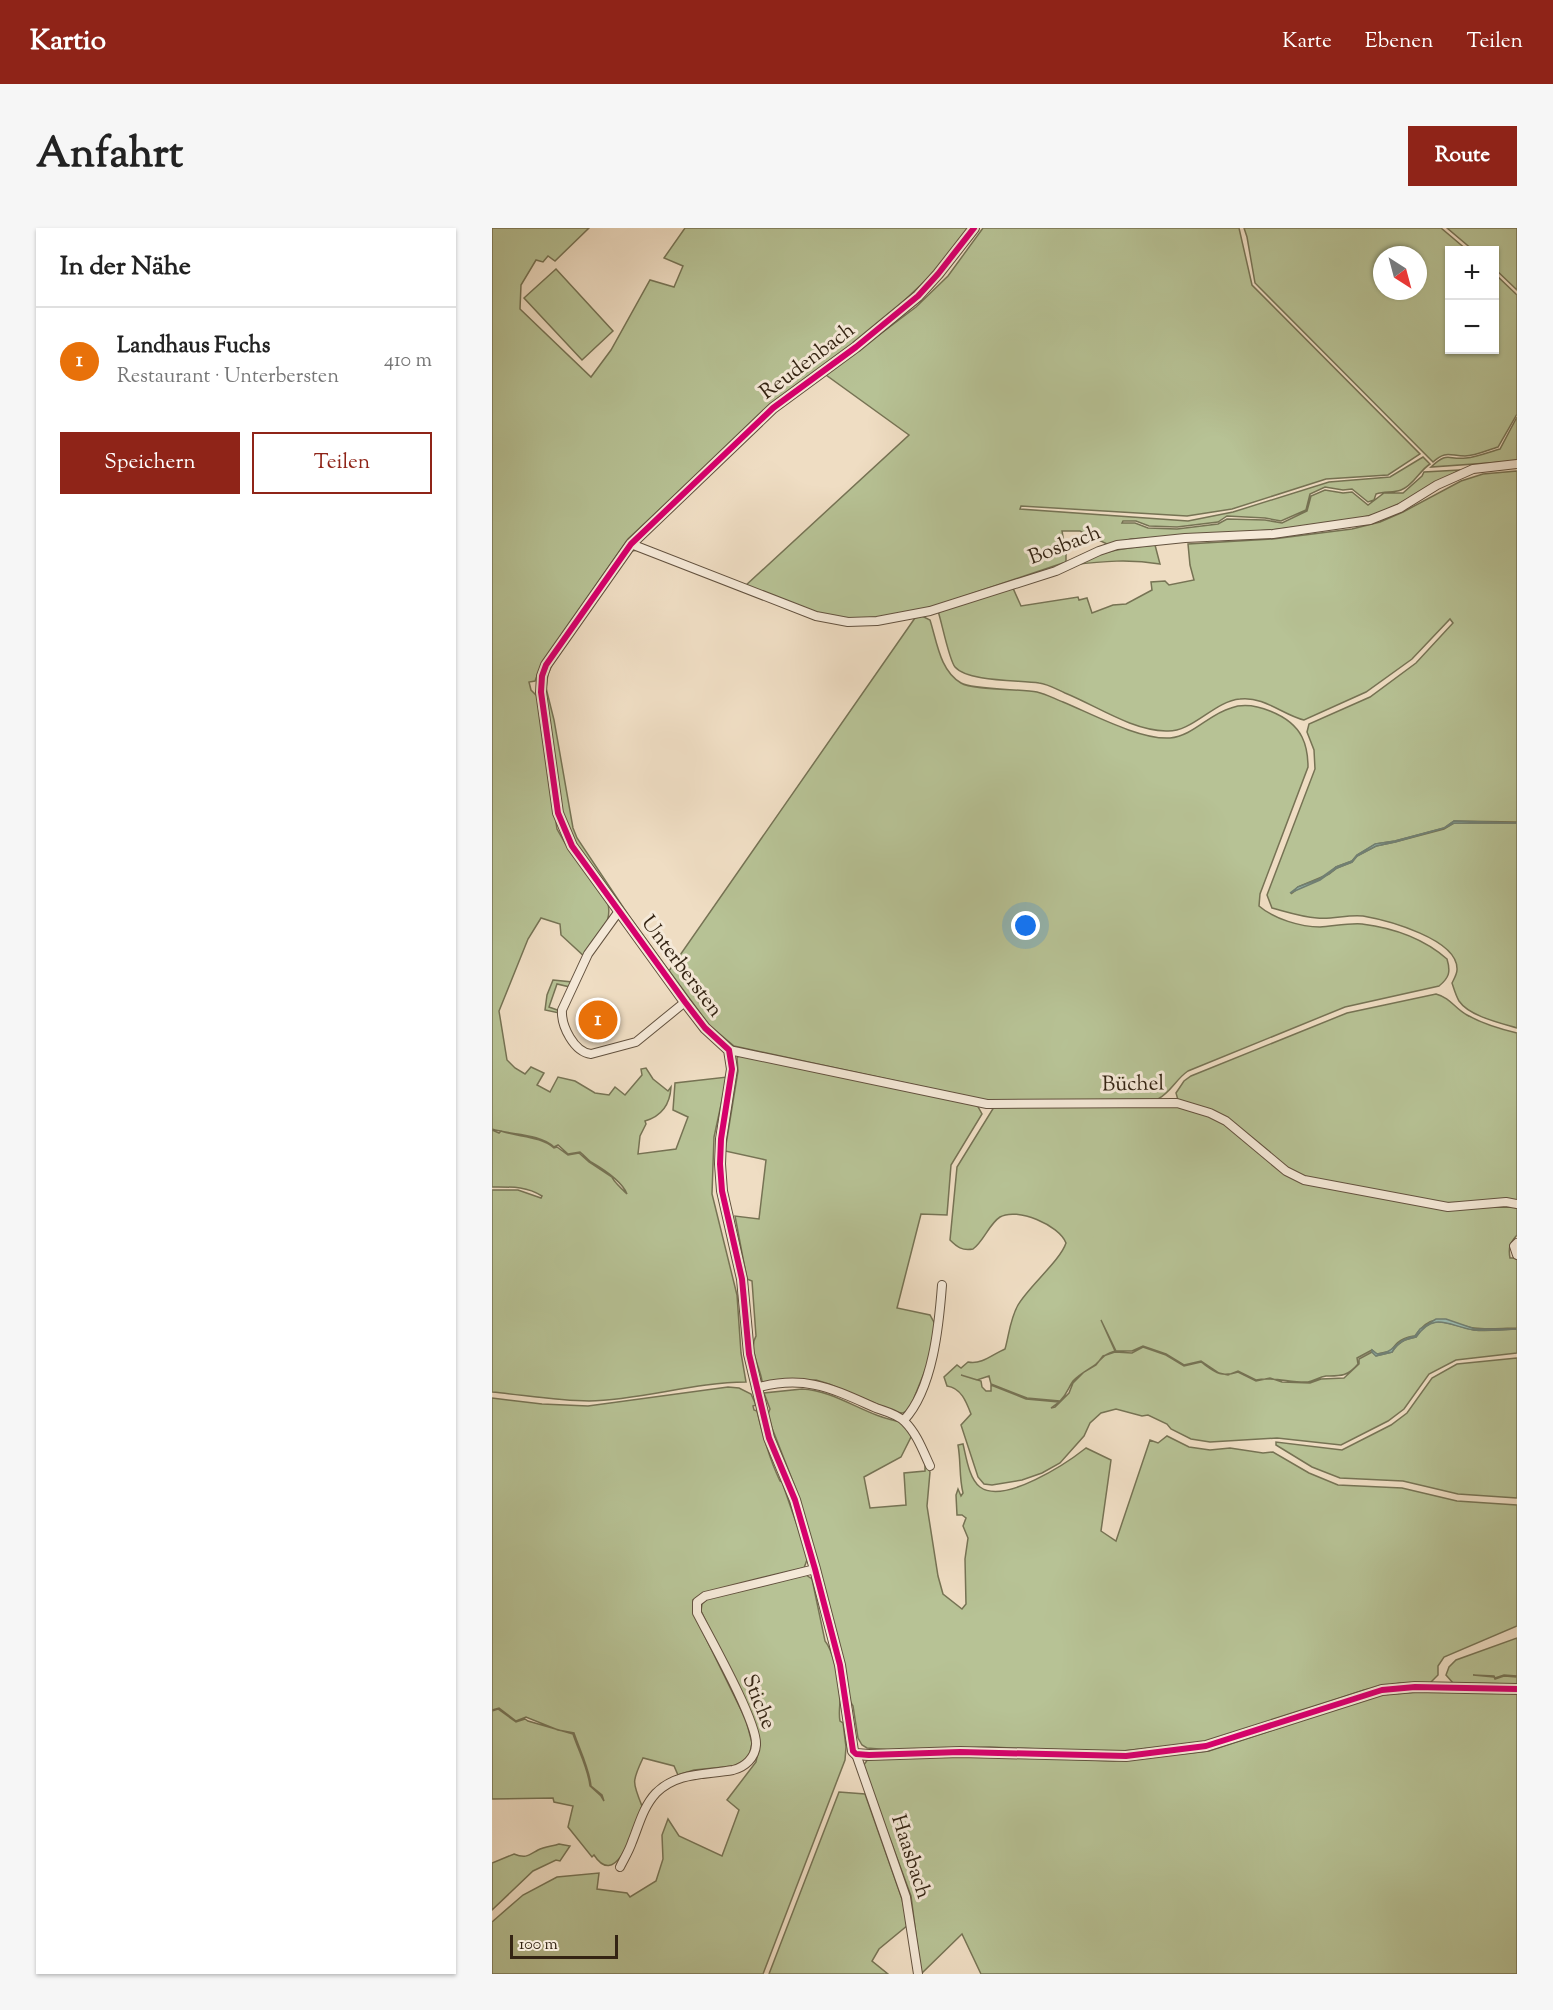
<!DOCTYPE html>
<html lang="de">
<meta charset="utf-8">
<style>
body{margin:0;font-family:"Sorts Mill Goudy",serif;background:#f6f6f6;color:#222}
.controls{position:absolute;right:18px;top:18px;display:grid;overflow:hidden;border-radius:0px;box-shadow:0 2px 4px #0004}
.controls button{width:54px;height:54px;display:grid;place-items:center;padding:0;border:0;border-bottom:2px solid #e0e0e0;background:#fff;color:#222;font:30px sans-serif}
.compass{position:absolute;left:881px;top:18px;width:54px;height:54px;border-radius:50%;background:#fff;box-shadow:0 2px 4px #0004;rotate:144deg}
.scale{position:absolute;left:18px;bottom:15px;width:108px;box-sizing:border-box;padding-left:6px;border:3px solid #342413;border-top:0;font-size:16px;line-height:21px;white-space:nowrap;color:#342413;-webkit-text-stroke:4px #f5e9d8;paint-order:stroke}
.you{position:absolute;left:534px;top:698px;width:21px;height:21px;margin:-15px;border:4px solid #fff;border-radius:50%;background:#1a73e8;box-shadow:0 0 0 9px #1a73e833}
.badge{display:grid;place-items:center;width:39px;height:39px;border-radius:50%;background:#8f2418;color:#fff;font-size:20px;font-weight:700}
.pin{position:absolute;translate:-50% -50%;border:3px solid #fff;box-shadow:0 2px 6px #0006}
.list{margin:0;padding:0;list-style:none}
h2{display:flex;justify-content:space-between;align-items:center;height:78px;margin:0;padding:0 24px;font-size:26px}
h2 small{font-size:20px;font-weight:400;color:#767676}
.list li{display:grid;grid-template-columns:39px 1fr auto;gap:18px;align-items:center;box-sizing:border-box;height:108px;padding:0 24px;border-top:2px solid #e0e0e0}
.list b{display:block;font-size:22px;white-space:nowrap}
.list p{margin:0;font-size:20px;white-space:nowrap;color:#767676}
.list em{font-size:20px;font-style:normal;color:#767676}
.actions{display:flex;gap:12px;padding:18px 24px}
.actions a{flex:1;padding:14px 0;border:2px solid #8f2418;border-radius:0px;text-align:center;font-size:21px;color:#8f2418}
.actions .main{background:#8f2418;color:#fff}
.map{position:relative;flex:none;width:1025px;height:1746px;overflow:hidden;border-radius:0px}
header{display:flex;align-items:center;gap:36px;box-sizing:border-box;height:84px;padding:0 30px;background:#8f2418;color:#fff}
header strong{font-size:28px}
nav{display:flex;gap:33px;margin-inline-start:auto;font-size:21px}
.intro{display:flex;align-items:center;justify-content:space-between;box-sizing:border-box;height:144px;padding:0 36px}
h1{margin:0;font-size:42px}
.button{padding:15px 27px;border-radius:0px;background:#8f2418;color:#fff;font-size:21px;font-weight:700}
main{display:flex;gap:36px;padding:0 36px}
aside{flex:1;background:#fff;border-radius:0px;box-shadow:0 2px 4px #0004}
.map>svg:first-child{display:block}
</style>
<header>
<strong>Kartio</strong>
<nav><a>Karte</a><a>Ebenen</a><a>Teilen</a></nav>
</header>
<div class="intro"><h1>Anfahrt</h1><a class="button">Route</a></div>
<main>
<aside>
<h2>In der Nähe<small></small></h2>
<ul class="list">
<li><span class="badge" style="background:#e8710a">1</span><div><b>Landhaus Fuchs</b><p>Restaurant · Unterbersten</p></div><em>410 m</em></li>
</ul>
<div class="actions"><a class="main">Speichern</a><a>Teilen</a></div>
</aside>
<div class="map">
<svg width="1025" height="1746" viewBox="0 0 1025 1746">
<rect width="100%" height="100%" fill="#efddc3"/>
<filter id="stains"><feTurbulence type="fractalNoise" baseFrequency=".00333" numOctaves="4"/><feColorMatrix values="0 0 0 0 .2 0 0 0 0 .09 0 0 0 0 .02 0 0 0 .5 -.17"/></filter>
<radialGradient id="worn" r=".72"><stop offset=".6" stop-color="#630" stop-opacity="0"/><stop offset="1" stop-color="#630" stop-opacity=".3"/></radialGradient>
<g fill="#b7c295" stroke="#767354" stroke-width="1.5" fill-rule="evenodd">
<path d="M0,0H97L63,33L56,28L51,34L44,32L29,57L28,81L99,149L119,122L158,52L182,59L191,38L172,30L193,0H479L464,20L433,53L399,85L357,122L263,192L136,311L50,435L43,453L37,454L39,462L45,468L65,601L73,615L116,676C121,695 103,714 93,729L69,707L68,696L49,690L36,711L7,783L15,832L23,840L33,846L39,839L52,845L45,857L58,864L66,849L83,853L103,865L117,867L123,859L133,867L150,847L149,841L154,840L161,851L176,863L179,859C178,877 170,888 153,893L154,896L148,908L146,926L184,921L196,889L181,882L183,855L235,849L222,909L220,966L245,1067L249,1125L254,1154C202,1154 150,1172 97,1173C65,1173 32,1167 0,1164V962H26L49,970L50,968C34,958 19,959 0,959V902L7,905L9,903C25,909 49,908 62,920L65,919L76,927L87,925L97,934L120,949C121,953 133,964 135,966C130,953 111,941 99,934C95,931 92,927 88,924L76,926L66,917L62,919C48,905 17,907 0,901Z"/>
<path d="M491,0H747L760,57L928,226L896,247L834,251L740,281L695,288L529,278L528,281L696,293L741,284L837,254L898,249L931,229L938,236C928,242 921,258 909,262C901,265 893,263 884,266L882,272L876,274L860,261L851,262L833,259L818,266L814,282L789,293L773,290L735,288L726,294L685,299L657,298L644,293H631L630,295H643L656,300L685,301L726,296L735,291L773,292L790,295L815,283L819,268L833,262L851,265L860,264L876,277L892,265H911L930,248L932,244L968,242L907,276L885,286L859,292L780,302L639,311L617,317L588,303H570L574,326V334L428,383L403,388L357,391L324,385L252,359L417,207L334,147L424,79L456,48Z"/>
<path d="M752,0H949L975,22H957V122H1002L1003,46L1025,67V186L1006,219C996,222 983,228 973,228C958,228 954,222 941,234L763,55L755,9ZM890,27H926V63H890Z"/>
<polygon points="955,0 1025,0 1025,62 1003,41 1002,22 981,22"/>
<polygon points="64,41 121,103 90,132 32,70"/>
<path d="M1025,189V233L939,239C956,223 955,232 974,230C985,229 997,224 1008,221Z"/>
<path d="M1025,243V594L962,593L952,600L903,613L884,616L865,627L860,633L844,639L837,646L806,659L799,666L807,660L837,646L845,640L860,634L865,628L884,618L903,614L952,601L962,595H1025V800C1008,795 977,788 967,773C964,768 962,761 960,755C962,751 965,746 965,742C967,711 894,692 871,688C856,686 840,692 825,690C810,689 795,684 780,680L775,667L823,541L822,522L815,504L817,496L878,469L924,435L961,395L958,391L920,431L874,464L812,492C791,487 772,468 748,471C722,473 700,505 674,503C639,502 605,478 573,465C564,461 556,456 547,455C527,452 476,454 463,439C457,432 450,395 446,383L520,358L529,378L586,369L587,372L595,370L600,385L621,377L634,376L660,362L659,354L673,353L677,357L702,352L698,337L696,316L781,311L860,301L888,294L911,284L969,253L991,246Z"/>
<path d="M663,317L668,336C638,331 611,333 581,337C612,323 629,320 663,317Z"/>
<path d="M142,321L147,322L139,323L128,337L60,437L56,446L54,460L62,492L81,600L85,610L137,688L177,743L423,390L430,388L438,392C445,414 448,443 469,455C480,462 529,461 545,464C554,466 563,471 571,474C600,486 648,512 678,510C701,508 717,486 739,480C761,472 799,487 810,509C815,519 816,528 816,539L768,666L767,678C782,691 809,699 828,699C842,698 857,695 870,696C902,700 931,710 955,731C959,744 957,750 947,758L853,779L696,843C684,851 679,864 666,871L497,873L242,818L217,797L178,744L176,745L94,633L82,615L69,582L52,466V450L58,436L125,339L136,324Z"/>
<polygon points="61,752 80,754 78,759 65,756 57,779 68,783 67,785 53,782 55,767"/>
<path d="M944,766C959,770 962,780 975,787C991,796 1008,801 1025,805V973L943,975L879,961L817,950L799,943L751,903L686,872L684,865L692,853L699,848L855,785Z"/>
<path d="M248,826L485,877L490,886L459,937L455,987L429,986L405,1080L438,1087L444,1098L436,1135L418,1180C413,1185 410,1186 404,1184L337,1156L324,1152L272,1155L270,1153C268,1139 256,1121 264,1108L260,1053L255,1051L243,988L267,991L274,932L233,923L246,843L245,830Z"/>
<path d="M681,877L717,888L732,895L796,947L943,980L1022,979L1025,980V1007C1018,1015 1016,1019 1018,1030H1025V1100C1011,1100 996,1102 982,1100C957,1096 942,1080 923,1108C912,1109 905,1113 899,1123L885,1126L880,1122L865,1130L866,1136C855,1149 848,1148 834,1148C827,1149 822,1153 816,1154C798,1155 782,1148 764,1152L746,1143L736,1147L727,1145L709,1133L692,1137L674,1126L651,1118L640,1123H624L609,1092L623,1123C611,1127 613,1128 604,1136C596,1142 587,1146 581,1153C576,1160 576,1165 568,1173L535,1170L499,1156L497,1148L485,1152L469,1147L489,1153L490,1159L494,1163H499V1157L534,1171L567,1174L559,1180L563,1179L577,1165L581,1155L592,1144L604,1137L611,1128L623,1124L640,1125L651,1119L674,1127L692,1138L709,1134C723,1144 728,1150 746,1144L764,1153L778,1150L790,1154L818,1155L829,1151L852,1150L867,1136V1131L880,1124L884,1128L900,1124C906,1114 913,1111 924,1109C942,1082 958,1098 982,1102C996,1104 1011,1101 1025,1101V1125L964,1132L937,1146L912,1181L896,1193L849,1217L785,1210L718,1214L699,1211L679,1201L675,1196L656,1187L650,1188L624,1181L609,1185L598,1195L592,1208L568,1235L550,1245L530,1252L500,1257L492,1256L486,1249L469,1197L479,1186C474,1173 469,1160 455,1158L452,1149L465,1137L469,1140L476,1134C490,1137 501,1126 513,1121C517,1107 518,1091 526,1077C537,1058 568,1033 574,1015C567,997 525,979 508,989C497,996 492,1013 481,1021C470,1023 465,1019 458,1012L465,939L502,879Z"/>
<polygon points="1025,1130 1025,1270 966,1266 911,1253 848,1250 820,1239 784,1217 784,1214 850,1222 899,1197 915,1185 940,1150 965,1136"/>
<path d="M236,1159L247,1160L259,1166L264,1177L261,1178L262,1182L265,1183C271,1207 277,1230 288,1253L290,1254L316,1329L312,1340L212,1365L201,1372V1384L254,1492L260,1515L258,1525L252,1533L242,1538L202,1542L186,1547L182,1538L151,1530C140,1553 140,1554 150,1578C144,1593 126,1664 102,1627L100,1629L76,1599L81,1578L62,1574L61,1570L0,1571V1483L6,1481L24,1494L33,1491L36,1493L81,1506C87,1524 96,1540 98,1558L109,1568L112,1573L110,1567L99,1558C97,1539 88,1523 82,1505L66,1502L34,1489L24,1493L7,1480L0,1482V1170L50,1176L96,1178Z"/>
<path d="M310,1161C346,1163 374,1189 410,1194L420,1207L409,1229L372,1249L378,1280L414,1277L412,1245L433,1243V1232L438,1244L435,1278L446,1348L451,1366L470,1381L474,1376L473,1331L476,1310L471,1298L474,1290L470,1287H465L464,1267L466,1261L469,1268L471,1265C467,1249 469,1234 466,1217L471,1216C474,1228 477,1251 488,1259C512,1277 575,1235 594,1220L619,1232L609,1303L624,1313L658,1212L666,1215L675,1208L697,1219L718,1222L738,1220L771,1225L781,1224L817,1245L846,1257L910,1260L965,1273L1025,1277V1398L952,1429L946,1438V1447L938,1455H908L872,1462L723,1512L706,1515L621,1524L498,1519L399,1522L375,1520L370,1517L366,1510L361,1478L358,1473L348,1420L329,1347L307,1269L280,1200L276,1186L278,1181L272,1165Z"/>
<path d="M314,1347L320,1351L333,1413C341,1422 347,1452 348,1464C349,1474 346,1483 348,1493L351,1495L354,1519L353,1532L271,1746H0V1694L31,1667L65,1649L107,1645L105,1661L135,1665L138,1669L164,1653L171,1631L170,1607L176,1591L187,1608L230,1628L247,1582L235,1572L264,1534L268,1515L260,1489L209,1383L210,1376L215,1371Z"/>
<polygon points="1025,1410 1025,1448 1012,1447 1003,1450 1002,1448 981,1447 1002,1449 1003,1451 1012,1448 1025,1449 1025,1456 961,1455 954,1447 957,1439 964,1432"/>
<polygon points="939,1463 1025,1464 1025,1746 489,1746 470,1706 429,1746 419,1668 371,1538 376,1531 498,1528 622,1533 717,1523 888,1467"/>
<polygon points="347,1564 373,1566 410,1671 416,1697 387,1721 380,1733 396,1746 277,1746"/>
<path d="M67,1616L78,1618L68,1633L64,1632L41,1643L0,1682V1635L22,1626C34,1631 37,1627 46,1622C52,1619 61,1618 67,1616Z"/>
</g>
<g fill="#9abcb2" stroke="#717f72" stroke-width="1.5">
<polygon points="962,593 1025,595 962,595 952,600 903,614 884,618 865,628 860,634 845,640 828,652 798,665 806,659 827,651 844,639 860,633 865,627 883,616 903,613 952,600"/>
<path d="M944,1091H954L983,1101H1025C1011,1102 996,1103 982,1102C958,1099 943,1082 924,1109C913,1111 906,1114 900,1124L884,1128L880,1124V1122L885,1126C903,1126 903,1111 923,1108L928,1101Z"/>
</g>
<g fill="none" stroke-linecap="round" stroke-linejoin="round">
<g stroke="#63523f" stroke-width="10">
<g id="minor">
<polyline points="139,316 324,388 356,394 385,393 438,383 564,343 607,323 625,317 693,310 781,306 878,292 908,280 945,257 981,241 1025,236"/>
<path d="M127,683L96,726L70,782C69,798 82,824 99,826L144,814L193,774"/>
<polyline points="237,822 495,876 685,875 718,885 734,893 794,943 812,952 956,979 1014,974 1025,976"/>
<polyline points="1025,1015 1022,1018 1025,1027"/>
<path d="M264,1160C313,1146 341,1161 384,1180C393,1183 407,1187 413,1194C425,1206 431,1223 438,1238"/>
<path d="M412,1192C441,1161 447,1097 450,1057"/>
<polyline points="364,1526 414,1669 426,1746"/>
<path d="M128,1639C132,1631 137,1623 140,1614C147,1597 151,1579 164,1565C185,1544 213,1547 241,1542C253,1539 263,1530 264,1517C266,1495 218,1410 205,1385V1374L213,1368L323,1341"/>
</g>
</g>
<g stroke="#63523f" stroke-width="12">
<polyline id="tertiary" points="482,0 446,46 426,68 364,119 281,180 139,316 54,437 50,448 49,464 66,585 80,618 193,774 213,800 237,822 240,841 229,911 228,936 230,963 250,1051 257,1126 277,1210 303,1272 323,1341 348,1437 361,1523 364,1526 377,1527 468,1524 634,1528 714,1518 890,1462 923,1459 1025,1461"/>
</g>
<use href="#minor" stroke="#f5e9d8" stroke-width="8"/>
<use href="#tertiary" stroke="#f5e9d8" stroke-width="9"/>
<g stroke="#f5e9d8" stroke-width="10">
<polyline id="cycleway" points="482,0 446,46 426,68 364,119 281,180 139,316 54,437 50,448 49,464 66,585 80,618 193,774 213,800 237,822 240,841 229,911 228,936 230,963 250,1051 257,1126 277,1210 303,1272 323,1341 348,1437 361,1523 364,1526 377,1527 468,1524 634,1528 714,1518 890,1462 923,1459 1025,1461"/>
</g>
<use href="#cycleway" stroke="#d6006c" stroke-width="6"/>
</g>
<g text-anchor="middle" dominant-baseline="central" stroke-width="6" stroke-linejoin="round" paint-order="stroke">
<g font-size="21" fill="#342413" stroke="#f5e9d8">
<text transform="translate(316 134) rotate(-37)">Reudenbach</text>
<text transform="translate(573 318) rotate(-21)">Bosbach</text>
<text transform="translate(189 739) rotate(53)">Unterbersten</text>
<text transform="translate(641 857) rotate(-1)">Büchel</text>
<text transform="translate(266 1474) rotate(68)">Stiche</text>
<text transform="translate(418 1629) rotate(72)">Haasbach</text>
</g>
</g>
<rect width="100%" height="100%" filter="url(#stains)"/>
<rect width="100%" height="100%" fill="url(#worn)"/>
</svg>
<div class="controls">
<button>+</button>
<button>−</button>
</div>
<svg class="compass" viewBox="-18 -18 36 36"><path d="M0-13l5 13h-10z" fill="#e53935"/><path d="M0 13l5-13h-10z" fill="#767676"/></svg>
<div class="scale">100 m</div>
<div class="you"></div>
<div class="pin badge" style="left:106px;top:792px;background:#e8710a">1</div>
</div>
</main>
